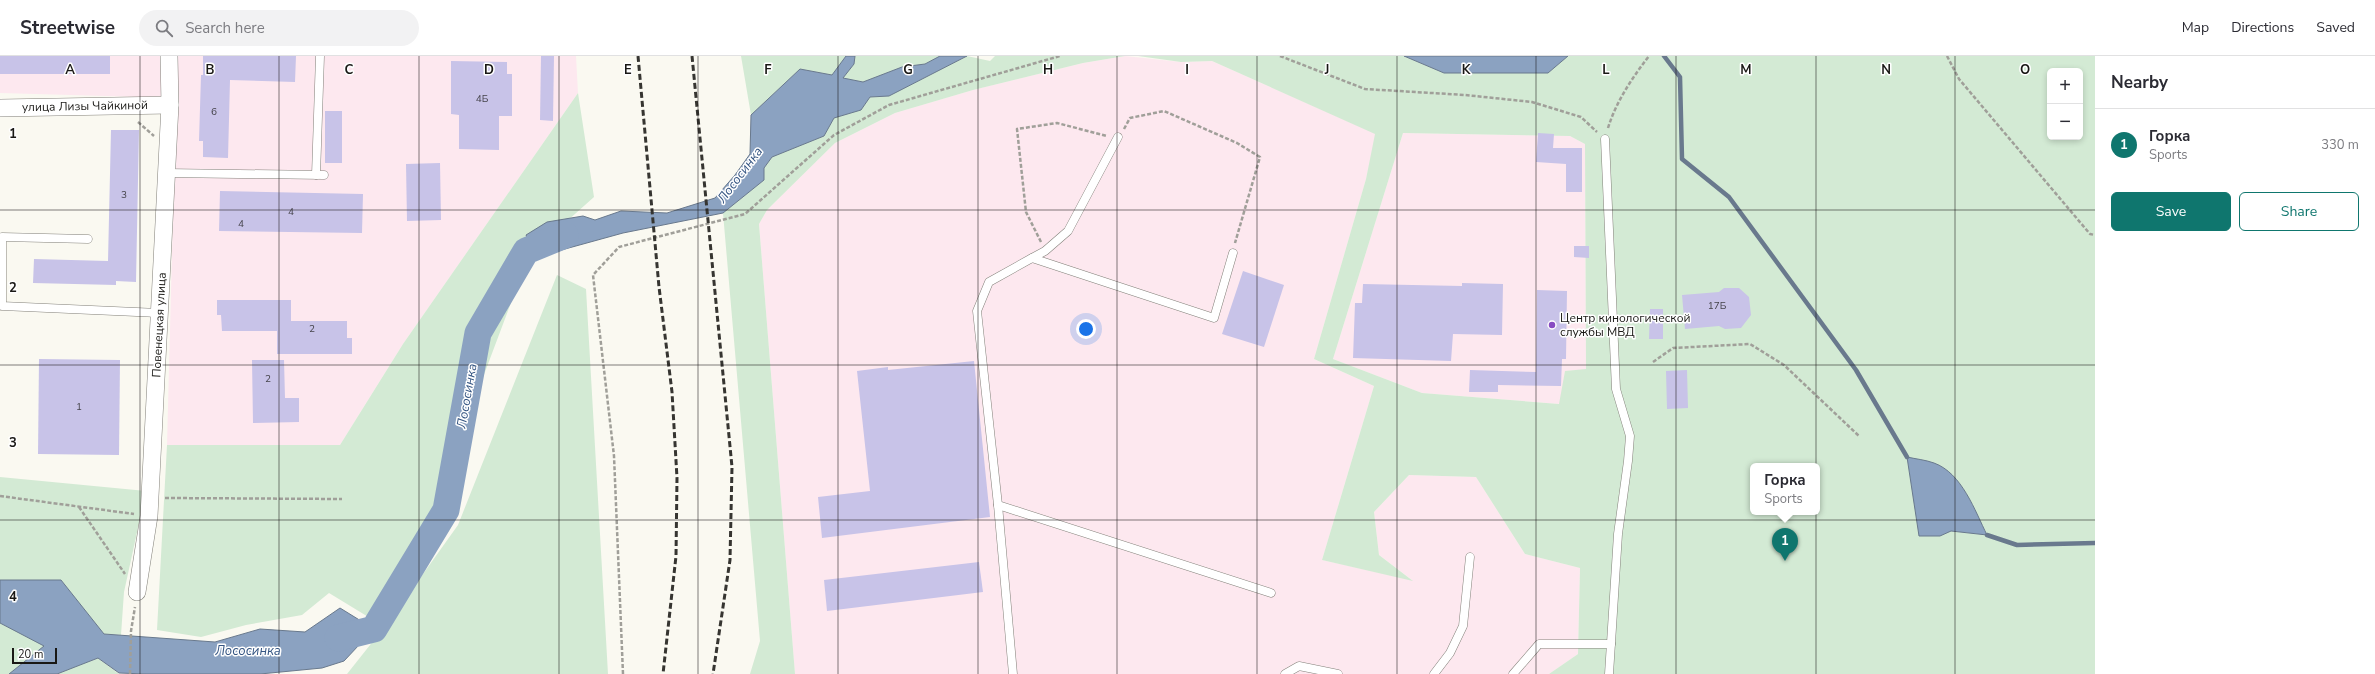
<!DOCTYPE html>
<meta charset="utf-8">
<style>
body{margin:0;font-family:"Nunito Sans",sans-serif;background:#f2f2f3;color:#2b2b33}
.controls{position:absolute;right:12px;top:12px;display:grid;overflow:hidden;border-radius:6px;box-shadow:0 2px 6px #0003}
.controls button{width:36px;height:36px;display:grid;place-items:center;padding:0;border:0;border-bottom:1px solid #e1e1e2;background:#fff;color:#2b2b33;font:20px sans-serif}
.scale{position:absolute;left:12px;bottom:10px;width:45px;box-sizing:border-box;padding-left:4px;border:2px solid #191815;border-top:0;font-size:11px;line-height:14px;white-space:nowrap;color:#191815;-webkit-text-stroke:3px #fff;paint-order:stroke}
.you{position:absolute;left:1086px;top:273px;width:14px;height:14px;margin:-10px;border:3px solid #fff;border-radius:50%;background:#1a73e8;box-shadow:0 0 0 6px #1a73e833}
.badge{display:grid;place-items:center;width:26px;height:26px;border-radius:50%;background:#0f766e;color:#fff;font-size:13px;font-weight:700}
.pin{position:absolute;translate:-50% -33px;filter:drop-shadow(0 1px 2px #0008)}
.pin::after{content:'';position:absolute;top:21px;width:14px;height:12px;background:inherit;clip-path:polygon(0 0,100% 0,50% 100%)}
.popup{position:absolute;left:1750px;top:407px;width:70px;height:52px;box-sizing:border-box;display:grid;place-content:center;border-radius:6px;background:#fff;filter:drop-shadow(0 1px 3px #0005);font-size:13px;white-space:nowrap;color:#7c7c81}
.popup b{font-size:15px;color:#2b2b33}
.popup::after{content:'';position:absolute;left:50%;top:100%;margin-left:-8px;border:8px solid transparent;border-top-color:#fff}
.list{margin:0;padding:0;list-style:none}
h2{display:flex;justify-content:space-between;align-items:center;height:52px;margin:0;padding:0 16px;font-size:17px}
h2 small{font-size:13px;font-weight:400;color:#7c7c81}
.list li{display:grid;grid-template-columns:26px 1fr auto;gap:12px;align-items:center;box-sizing:border-box;height:72px;padding:0 16px;border-top:1px solid #e1e1e2}
.list b{display:block;font-size:15px;white-space:nowrap}
.list p{margin:0;font-size:13px;white-space:nowrap;color:#7c7c81}
.list em{font-size:13px;font-style:normal;color:#7c7c81}
.actions{display:flex;gap:8px;padding:12px 16px}
.actions a{flex:1;padding:9px 0;border:1px solid #0f766e;border-radius:6px;text-align:center;font-size:14px;color:#0f766e}
.actions .main{background:#0f766e;color:#fff}
.icon{flex:none;width:22px;height:22px;fill:none;stroke:currentColor;stroke-width:2;stroke-linecap:round;stroke-linejoin:round}
.map{position:relative;flex:none;width:2095px;height:618px;overflow:hidden}
header{display:flex;align-items:center;gap:24px;box-sizing:border-box;height:56px;padding:0 20px;background:#fff;border-bottom:1px solid #e1e1e2}
header strong{font-size:19px}
nav{display:flex;gap:22px;margin-inline-start:auto;font-size:14px}
.search{width:280px;height:36px;background:#f2f2f3;display:flex;align-items:center;gap:10px;box-sizing:border-box;padding:0 14px;border-radius:22px;color:#7c7c81;font-size:15px}
main{display:flex}
aside{flex:1;background:#fff}
.map>svg:first-child{display:block}
</style>
<header>
<strong>Streetwise</strong>
<div class="search"><svg class="icon" aria-label="search" viewBox="0 0 24 24"><circle cx="10" cy="10" r="6"/><path d="M15 15l6 6"/></svg>Search here</div>
<nav><a>Map</a><a>Directions</a><a>Saved</a></nav>
</header>
<main>
<div class="map">
<svg width="2095" height="618" viewBox="0 0 2095 618">
<rect width="100%" height="100%" fill="#faf9f1"/>
<g fill="#fde8ef">
<polygon points="0,0 576,0 578,37 403,288 340,389 167,389 176,42 0,37"/>
<polygon points="1125,0 1181,6 1212,5 1376,78 1366,123 1314,303 1374,330 1322,504 1412,524 1379,499 1374,456 1409,419 1476,421 1525,498 1580,512 1578,598 1549,618 795,618 759,168 767,154 835,87 895,57 973,34 1083,7"/>
<polygon points="1403,77 1570,80 1585,88 1586,314 1565,315 1560,348 1422,337 1333,303"/>
</g>
<g fill="#d3ead4" fill-rule="evenodd">
<polygon points="741,0 846,0 832,19 800,13 751,59"/>
<polygon points="855,0 940,0 925,8 902,11 863,26 843,22 854,8"/>
<polygon points="967,0 990,5 995,0 1125,0 1083,7 973,34 895,57 835,87 767,154 759,168 795,618 750,618 760,585 723,157 764,124 764,112 772,101 824,80 834,62 861,54 870,41 889,40"/>
<path d="M1138,0H1404L1444,17H1548L1568,0H2095V618H1549L1578,598L1580,512L1525,498L1476,421L1409,419L1374,456L1379,499L1413,525L1322,504L1374,330L1314,303L1366,123L1375,78L1212,5L1181,6ZM2050,15H2080V81H2050ZM1403,77L1570,80L1585,88L1586,313L1565,315L1559,348L1422,337L1333,303ZM1753,410H1817V456H1753ZM1968,441L1986,479L1951,475Z"/>
<polygon points="578,37 594,141 529,199 435,449 370,562 329,537 302,559 246,569 201,581 157,574 167,389 340,389 403,288"/>
<polygon points="557,219 586,233 608,618 347,618 393,560 458,469"/>
<polygon points="0,421 146,435 124,536 121,579 104,578 61,524 0,524"/>
<polygon points="0,567 45,589 9,618 0,618"/>
<polygon points="98,602 119,618 57,618"/>
</g>
<g fill="#8ba2c1" stroke="#69798d">
<polygon points="846,0 855,0 854,8 843,22 863,26 902,11 925,8 940,0 967,0 889,40 870,41 861,54 834,62 824,80 772,101 764,112 764,124 723,157 623,177 536,201 526,179 547,166 583,160 595,164 621,155 667,157 715,142 735,119 750,98 751,59 800,13 832,19"/>
<polygon points="1404,0 1568,0 1548,17 1444,17"/>
<path d="M1907,401C1916,403 1926,404 1934,407C1962,417 1975,455 1987,479L1951,475L1940,480H1919Z"/>
<polygon points="0,524 61,524 104,578 215,586 260,573 305,576 340,552 374,573 344,605 322,612 260,618 146,618 119,617 98,602 57,618 9,618 44,590 0,567"/>
</g>
<g fill="none" stroke-linecap="round" stroke-linejoin="round">
<g stroke="#69798d" stroke-width="4.5">
<polyline points="1664,0 1680,21 1682,103 1729,141 1856,314 1907,401"/>
<polyline points="1987,479 2017,489 2095,487"/>
</g>
<polyline stroke="#8ba2c1" stroke-width="27" points="338,582 374,573 446,454 478,277 526,195 565,179"/>
</g>
<g fill="#c8c3e8">
<rect x="0" y="0" width="110" height="18"/>
<polygon points="203,0 296,0 295,26 230,24 228,102 203,101 203,85 199,85 201,19 203,19"/>
<polygon points="541,0 554,0 553,65 540,64"/>
<polygon points="451,5 507,6 507,18 512,18 512,60 499,60 499,94 459,93 459,59 451,58"/>
<rect x="325" y="55" width="17" height="52"/>
<polygon points="111,74 139,74 136,226 116,225 116,229 33,227 34,203 108,205"/>
<polygon points="1538,77 1554,78 1553,92 1582,92 1582,136 1566,136 1566,108 1536,106"/>
<polygon points="440,107 441,164 407,165 406,108"/>
<polygon points="220,135 363,138 362,177 219,175"/>
<polygon points="1574,190 1589,190 1589,202 1574,201"/>
<polygon points="1243,215 1284,229 1264,291 1222,278"/>
<polygon points="1462,227 1503,228 1502,279 1453,278 1451,305 1353,302 1355,247 1362,247 1363,228 1462,230"/>
<polygon points="1724,232 1739,232 1749,241 1751,259 1741,272 1725,273 1719,270 1685,273 1682,239 1719,236"/>
<polygon points="1537,234 1567,235 1566,303 1562,303 1561,330 1498,329 1498,336 1469,336 1470,314 1536,316"/>
<polygon points="217,244 291,244 291,265 347,265 347,282 352,282 352,298 277,298 277,275 222,275 221,259 217,259"/>
<polygon points="1650,253 1663,253 1663,283 1649,283"/>
<polygon points="39,303 120,304 119,399 38,398"/>
<polygon points="252,304 284,304 285,342 299,342 299,366 253,367"/>
<polygon points="974,305 990,461 822,482 818,441 870,435 857,315 888,311 888,314"/>
<polygon points="1687,314 1688,352 1667,353 1666,315"/>
<polygon points="979,506 983,536 827,555 824,524"/>
</g>
<g fill="none" stroke-linecap="round" stroke-linejoin="round">
<g stroke="#83817a" stroke-width="9">
<g id="lane">
<polyline points="1605,83 1616,333 1630,380 1628,405 1618,478 1609,618"/>
<polyline points="166,117 324,119"/>
<polyline points="316,119 320,0"/>
<polyline points="88,183 2,181 2,250 159,257"/>
<polyline points="1032,202 1045,195 1068,175 1118,81"/>
<polyline points="998,449 1271,537"/>
<polyline points="1013,618 998,449 977,255 989,226 1032,202 1214,262 1233,197"/>
<polyline points="1285,618 1299,610 1338,618"/>
<polyline points="1434,618 1450,597 1463,570 1470,501"/>
<polyline points="1513,618 1539,588 1611,588"/>
</g>
</g>
<g stroke="#83817a" stroke-width="18">
<g id="street">
<polyline points="0,52 170,49"/>
<polyline points="137,536 149,460 170,49 169,0"/>
</g>
</g>
<g stroke="#a09f99" stroke-width="2.5" stroke-dasharray="4 2" stroke-linecap="butt">
<polyline points="1280,0 1365,33 1465,39 1532,46 1581,61 1597,76"/>
<polyline points="1947,0 1959,23 2090,178 2095,179"/>
<polyline points="138,66 154,80"/>
<path d="M1608,72C1616,46 1632,22 1649,0"/>
<polyline points="1124,73 1130,62 1164,55 1237,87 1260,101 1235,187"/>
<polyline points="1041,186 1026,156 1017,73 1057,67 1107,80"/>
<polyline points="1653,306 1673,292 1750,288 1784,309 1859,380"/>
<polyline points="0,440 134,458"/>
<polyline points="165,442 342,443"/>
<polyline points="79,451 125,518"/>
<polyline points="130,618 131,575 135,551"/>
<polyline points="623,618 614,400 593,219 619,191 745,158 834,79 889,49 1060,0"/>
</g>
<use href="#lane" stroke="#fff" stroke-width="8"/>
<use href="#street" stroke="#fff" stroke-width="17"/>
<g stroke="#363531" stroke-width="3" stroke-dasharray="6 3" stroke-linecap="butt">
<polyline points="638,0 659,231 672,336 677,422 676,500 663,618"/>
<polyline points="692,0 732,411 730,504 713,618"/>
</g>
</g>
<path fill="none" stroke="#191815" stroke-width="1" stroke-opacity="0.55" d="M140,0V618M279,0V618M419,0V618M559,0V618M698,0V618M838,0V618M978,0V618M1117,0V618M1257,0V618M1397,0V618M1536,0V618M1676,0V618M1816,0V618M1955,0V618M0,154H2095M0,309H2095M0,464H2095"/>
<circle fill="#884cc2" stroke="#fff" stroke-width="1.5" cx="1552" cy="269" r="4"/>
<g text-anchor="middle" dominant-baseline="central" stroke-width="3" stroke-linejoin="round" paint-order="stroke">
<g font-size="10" fill="#45434a">
<text x="482" y="43">4Б</text>
<text x="214" y="56">6</text>
<text x="124" y="139">3</text>
<text x="291" y="156">4</text>
<text x="241" y="168">4</text>
<text x="1717" y="250">17Б</text>
<text x="312" y="273">2</text>
<text x="268" y="323">2</text>
<text x="79" y="351">1</text>
</g>
<g font-size="12" fill="#191815" stroke="#fff">
<text transform="translate(85 50) rotate(-1)">улица Лизы Чайкиной</text>
<text transform="translate(159 269) rotate(-87)">Повенецкая улица</text>
</g>
<g font-size="12" fill="#191815" stroke="#fff" text-anchor="start">
<text x="1560" y="262">Центр кинологической<tspan x="1560" dy="14">службы МВД</tspan></text>
</g>
<g font-size="13" font-style="italic" fill="#355582" stroke="#fff">
<text transform="translate(740 119) rotate(-53)">Лососинка</text>
<text transform="translate(467 340) rotate(-80)">Лососинка</text>
<text x="248" y="595">Лососинка</text>
</g>
</g>
<g font-size="13" text-anchor="middle" font-weight="bold" fill="#191815" stroke="#fff" stroke-width="3" stroke-linejoin="round" paint-order="stroke">
<text x="70" y="18">A</text>
<text x="210" y="18">B</text>
<text x="349" y="18">C</text>
<text x="489" y="18">D</text>
<text x="628" y="18">E</text>
<text x="768" y="18">F</text>
<text x="908" y="18">G</text>
<text x="1048" y="18">H</text>
<text x="1187" y="18">I</text>
<text x="1327" y="18">J</text>
<text x="1466" y="18">K</text>
<text x="1606" y="18">L</text>
<text x="1746" y="18">M</text>
<text x="1886" y="18">N</text>
<text x="2025" y="18">O</text>
<text x="13" y="82">1</text>
<text x="13" y="236">2</text>
<text x="13" y="391">3</text>
<text x="13" y="545">4</text>
</g>
</svg>
<div class="controls">
<button>+</button>
<button>−</button>
</div>
<div class="scale">20 m</div>
<div class="you"></div>
<div class="pin badge" style="left:1785px;top:505px">1</div>
<div class="popup"><b>Горка</b>Sports</div>
</div>
<aside>
<h2>Nearby<small></small></h2>
<ul class="list">
<li><span class="badge">1</span><div><b>Горка</b><p>Sports</p></div><em>330 m</em></li>
</ul>
<div class="actions"><a class="main">Save</a><a>Share</a></div>
</aside>
</main>
